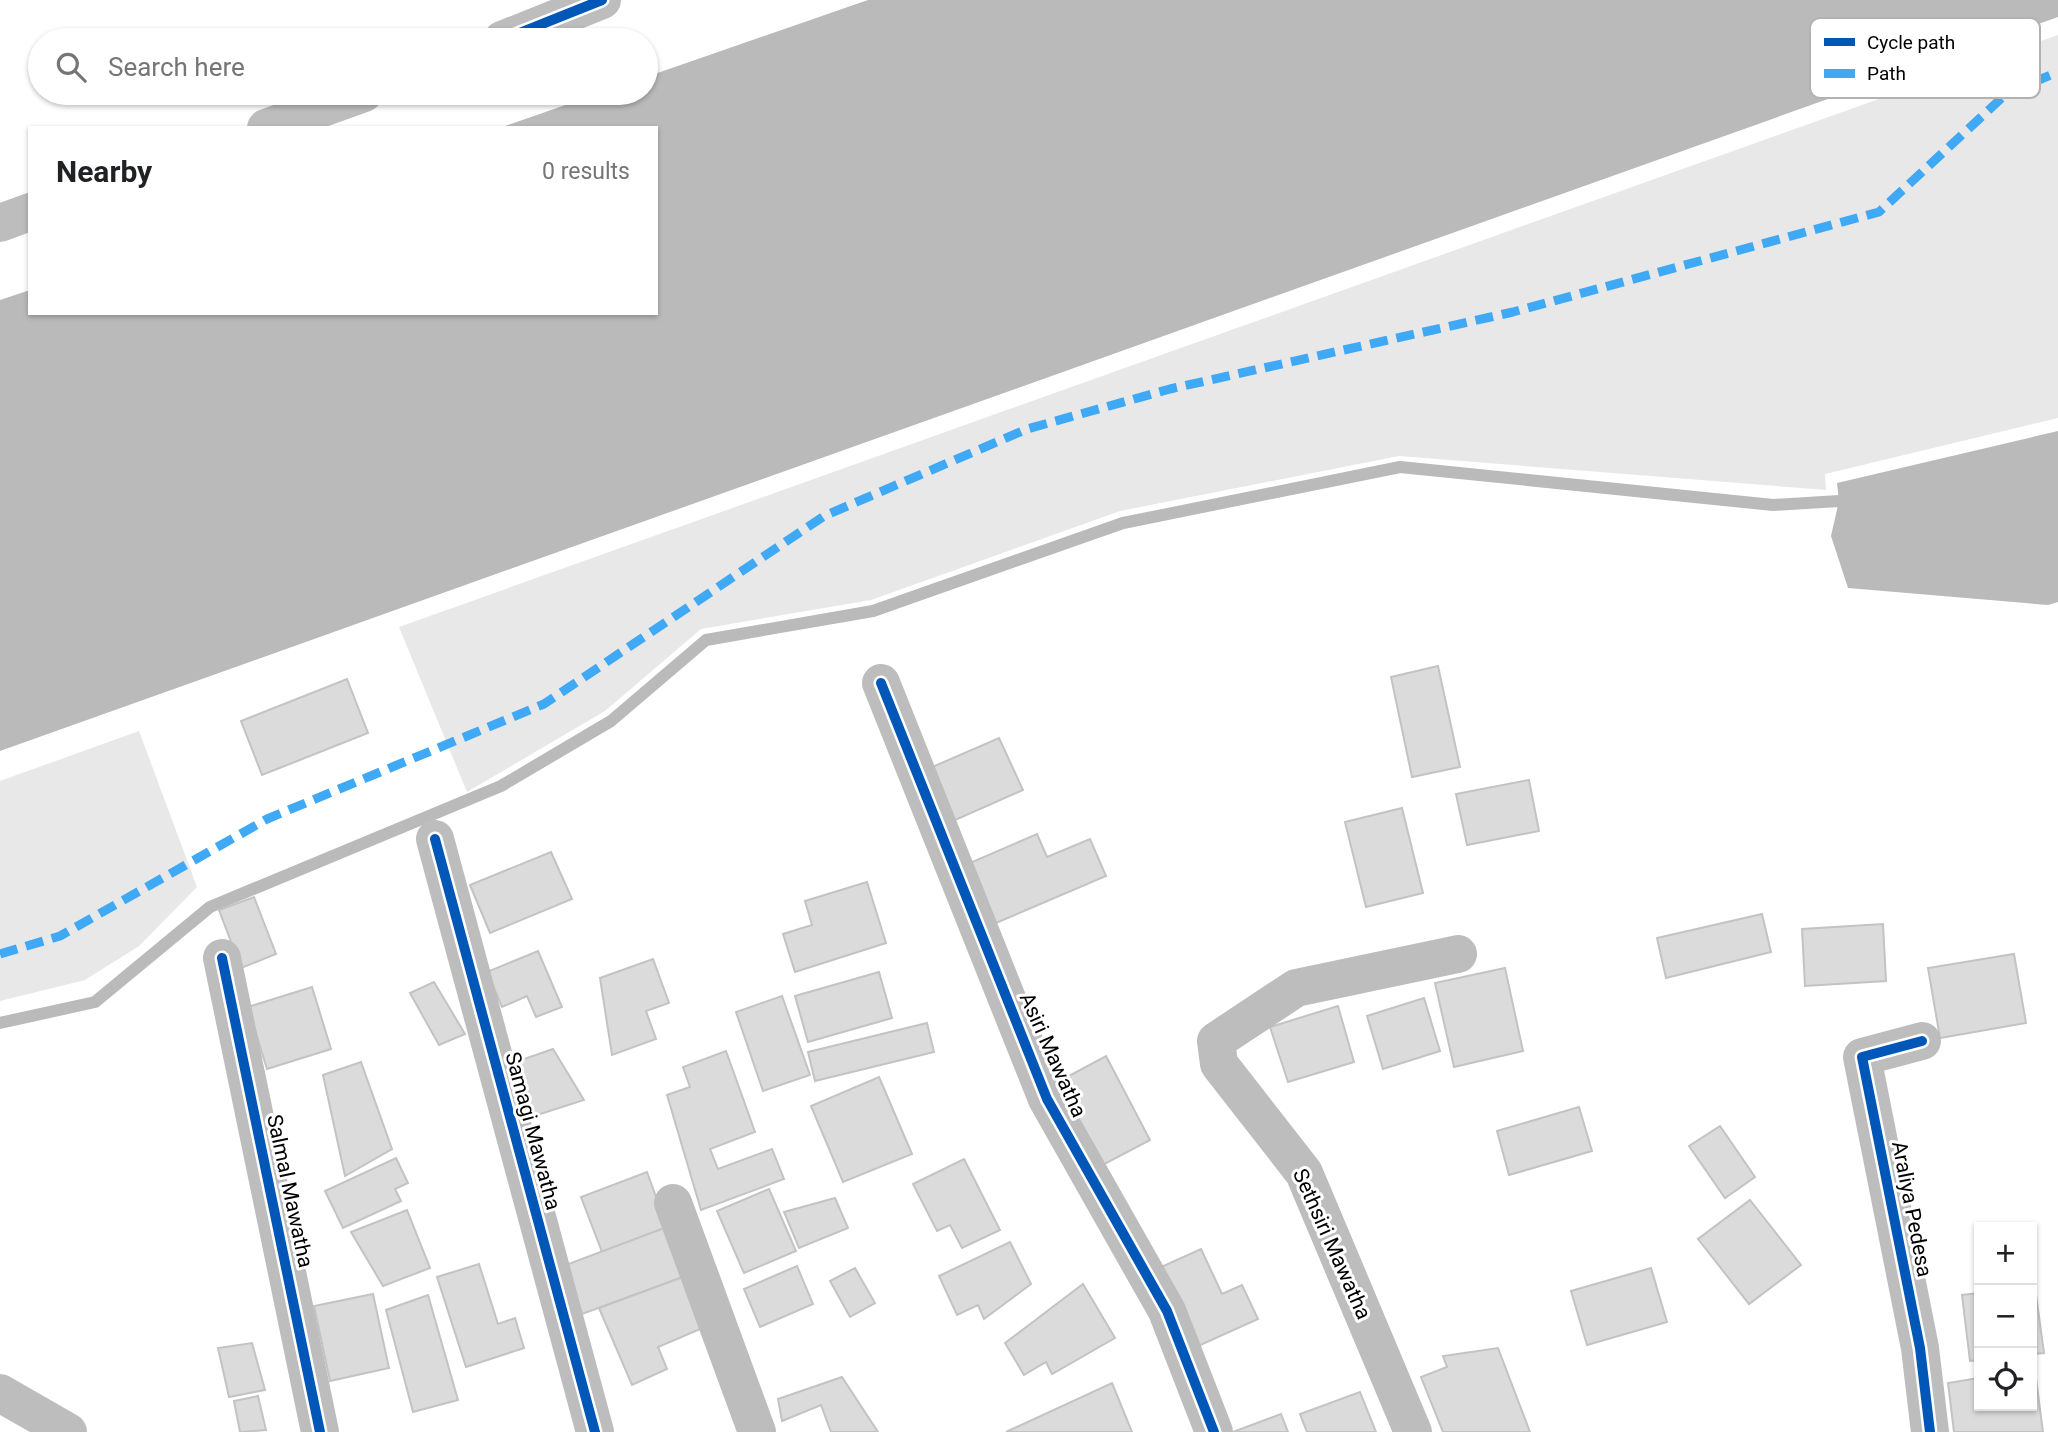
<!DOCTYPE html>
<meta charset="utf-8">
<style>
body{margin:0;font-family:Roboto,sans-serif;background:#f6f6f6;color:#202124}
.controls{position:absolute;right:21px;bottom:21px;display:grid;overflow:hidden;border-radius:0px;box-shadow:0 2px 5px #0004}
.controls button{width:63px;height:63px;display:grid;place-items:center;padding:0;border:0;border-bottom:2px solid #e0e0e0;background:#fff;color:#202124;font:35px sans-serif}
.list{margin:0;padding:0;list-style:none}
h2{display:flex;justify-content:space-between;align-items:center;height:91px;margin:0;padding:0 28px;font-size:30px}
h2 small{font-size:23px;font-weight:400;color:#757577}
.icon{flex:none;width:38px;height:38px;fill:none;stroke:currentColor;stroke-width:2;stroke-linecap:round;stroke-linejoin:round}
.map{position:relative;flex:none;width:2058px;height:1432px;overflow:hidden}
.search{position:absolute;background:#fff;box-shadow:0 2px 5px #0004;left:28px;top:28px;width:630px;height:77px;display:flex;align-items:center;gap:18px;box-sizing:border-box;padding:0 24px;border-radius:38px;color:#757577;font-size:26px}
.panel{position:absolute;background:#fff;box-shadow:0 2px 5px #0004;left:28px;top:126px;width:630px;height:189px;border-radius:0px}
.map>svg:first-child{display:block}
</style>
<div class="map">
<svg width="2058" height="1432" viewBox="0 0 2058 1432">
<rect width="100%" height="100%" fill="#fff"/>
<g fill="#e8e8e8">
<polygon points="2058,35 2058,418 1825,474 1826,490 1399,456 1120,511 871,600 701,629 605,711 467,792 399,627"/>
<polygon points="139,731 197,887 139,946 85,980 0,1001 0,781"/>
</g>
<g fill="#bababa">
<polygon points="868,0 2058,0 2058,17 0,751 0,300 30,290 30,313 656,313 656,128 499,128 600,93 646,93 646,77"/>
<polygon points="2058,431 2058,602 2048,605 1848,588 1831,536 1839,501 1837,483"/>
</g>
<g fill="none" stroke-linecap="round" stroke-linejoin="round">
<polyline stroke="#bababa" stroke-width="12" points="0,1023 95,1002 210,907 501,786 611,721 706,640 873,611 1123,523 1400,467 1773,505 1839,501"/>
</g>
<g fill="#dbdbdb" stroke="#c3c3c3" stroke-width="2">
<polygon points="1438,666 1460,767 1412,777 1391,677"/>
<polygon points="347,679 368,733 262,775 241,721"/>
<polygon points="999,738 1023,790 953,821 930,768"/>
<polygon points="1529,780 1539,831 1467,845 1456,794"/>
<polygon points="1402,808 1423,893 1366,907 1345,822"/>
<polygon points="1037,834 1047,857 1090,839 1106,876 989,926 963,866"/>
<polygon points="551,852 572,899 490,933 470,885"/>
<polygon points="867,882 886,943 795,972 783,934 812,925 805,901"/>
<polygon points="254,897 276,954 241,968 219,910"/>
<polygon points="1762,914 1771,952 1666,978 1657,938"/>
<polygon points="1883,924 1886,981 1805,986 1802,929"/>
<polygon points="538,951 562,1007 536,1017 527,996 502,1007 487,972"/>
<polygon points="2014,954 2026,1023 1940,1038 1928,968"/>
<polygon points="653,959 669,1003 646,1011 656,1039 612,1055 600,978"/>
<polygon points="1505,968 1523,1051 1454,1067 1435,983"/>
<polygon points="879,972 892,1018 808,1042 795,996"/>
<polygon points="434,982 465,1034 439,1045 410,993"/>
<polygon points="312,987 331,1049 267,1069 248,1007"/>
<polygon points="782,996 810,1075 763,1091 736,1012"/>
<polygon points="1424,998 1440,1051 1383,1069 1367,1016"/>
<polygon points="1338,1006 1354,1062 1288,1082 1270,1027"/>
<polygon points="927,1023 934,1052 815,1081 808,1052"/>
<polygon points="553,1049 584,1100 534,1116 515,1062"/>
<polygon points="726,1051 755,1132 710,1149 718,1169 772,1149 784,1179 701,1210 667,1095 690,1087 683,1067"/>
<polygon points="1106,1056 1150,1140 1097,1168 1054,1084"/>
<polygon points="361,1062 392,1149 345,1176 323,1075"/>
<polygon points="879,1077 912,1154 843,1182 811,1106"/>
<polygon points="1579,1107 1592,1151 1509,1175 1497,1131"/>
<polygon points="1720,1126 1755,1177 1725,1198 1689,1146"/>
<polygon points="396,1158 408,1183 395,1189 401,1201 343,1228 325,1191"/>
<polygon points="964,1159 1000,1230 962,1248 950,1225 937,1231 913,1184"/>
<polygon points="647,1172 667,1227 602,1252 581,1197"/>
<polygon points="769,1189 796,1251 744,1273 717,1211"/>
<polygon points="835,1198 848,1228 799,1248 784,1212"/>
<polygon points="1750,1200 1801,1265 1749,1304 1698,1239"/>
<polygon points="407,1210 430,1268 383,1286 351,1232"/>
<polygon points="667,1227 683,1277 582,1314 563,1266"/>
<polygon points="1010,1242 1031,1284 984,1319 978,1305 957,1315 939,1276"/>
<polygon points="1201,1249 1222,1294 1242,1285 1258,1319 1196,1347 1159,1268"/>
<polygon points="479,1264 498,1324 515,1318 524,1348 466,1367 437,1277"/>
<polygon points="797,1266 813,1304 760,1327 744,1289"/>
<polygon points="855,1268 875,1303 850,1317 830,1281"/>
<polygon points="1651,1268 1667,1322 1587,1345 1571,1291"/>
<polygon points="683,1277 705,1327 658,1347 667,1369 632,1385 599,1308"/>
<polygon points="1083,1284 1115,1338 1052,1374 1046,1362 1024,1375 1005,1343"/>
<polygon points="2032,1287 2035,1287 2044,1353 2032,1354"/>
<polygon points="1979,1293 1979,1360 1970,1361 1962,1295"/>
<polygon points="373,1294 389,1368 330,1381 314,1306"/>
<polygon points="428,1295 458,1400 413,1412 386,1310"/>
<polygon points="252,1343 265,1390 229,1397 218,1348"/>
<polygon points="1498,1348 1530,1432 1443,1432 1421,1377 1447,1367 1443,1356"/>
<polygon points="2032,1371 2035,1371 2043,1432 1954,1432 1948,1383 1979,1378 1979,1406 2032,1406"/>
<polygon points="842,1377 878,1432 831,1432 821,1405 782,1421 778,1399"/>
<polygon points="1112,1383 1132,1432 1006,1432"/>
<polygon points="1360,1392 1376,1432 1307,1432 1300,1414"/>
<polygon points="258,1396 266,1430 240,1432 234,1401"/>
<polygon points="1281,1414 1288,1432 1233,1432"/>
</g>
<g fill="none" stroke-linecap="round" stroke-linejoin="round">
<g stroke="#bdbdbd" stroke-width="38">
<polyline points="502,40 602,0"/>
<polyline points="266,128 364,93"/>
<polyline points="0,223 30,212"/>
<polyline points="881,683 1047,1099 1167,1311 1214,1432"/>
<polyline points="435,839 595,1432"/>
<polyline points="222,958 320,1432"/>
<polyline points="1922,1041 1862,1057 1920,1348 1930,1432"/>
<polyline points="673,1203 757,1432"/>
<polyline points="0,1393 68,1432"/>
<polyline points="1413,1432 1304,1173 1219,1064 1216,1041 1296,988 1458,954"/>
</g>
<polyline stroke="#3fa9f5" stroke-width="9" stroke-dasharray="18 9" stroke-linecap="butt" points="0,954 60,936 267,819 544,704 824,516 1027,429 1170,389 1513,312 1879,212 2007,93 2058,72"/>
<g stroke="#fff" stroke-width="15">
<g id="cycleway">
<polyline points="502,40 602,0"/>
<polyline points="881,683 1047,1099 1167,1311 1214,1432"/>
<polyline points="435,839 595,1432"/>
<polyline points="222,958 320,1432"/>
<polyline points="1922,1041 1862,1057 1920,1348 1930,1432"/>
</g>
</g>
<use href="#cycleway" stroke="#0057b8" stroke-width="10"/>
</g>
<g text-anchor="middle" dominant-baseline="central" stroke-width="6" stroke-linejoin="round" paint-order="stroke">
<g font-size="21" fill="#000" stroke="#fff">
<text transform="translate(1053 1055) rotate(66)">Asiri Mawatha</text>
<text transform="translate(533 1131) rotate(75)">Samagi Mawatha</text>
<text transform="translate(290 1191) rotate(78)">Salmal Mawatha</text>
<text transform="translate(1912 1209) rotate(79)">Araliya Pedesa</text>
<text transform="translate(1332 1244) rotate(66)">Sethsiri Mawatha</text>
</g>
</g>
<rect x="1810" y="18" width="230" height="80" rx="10" fill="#fff" stroke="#b2b2b2" stroke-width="2"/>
<rect x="1824" y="38" width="31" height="8" fill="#0057b8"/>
<rect x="1824" y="69" width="31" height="9" fill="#3fa9f5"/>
<g font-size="19" fill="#000">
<text x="1867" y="49">Cycle path</text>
<text x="1867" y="80">Path</text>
</g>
</svg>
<div class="controls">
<button>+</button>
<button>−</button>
<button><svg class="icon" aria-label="locate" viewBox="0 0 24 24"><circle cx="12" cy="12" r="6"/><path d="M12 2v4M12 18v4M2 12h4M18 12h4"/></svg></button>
</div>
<div class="search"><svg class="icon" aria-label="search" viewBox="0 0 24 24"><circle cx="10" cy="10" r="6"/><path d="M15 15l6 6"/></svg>Search here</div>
<section class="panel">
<h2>Nearby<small>0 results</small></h2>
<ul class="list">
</ul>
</section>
</div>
